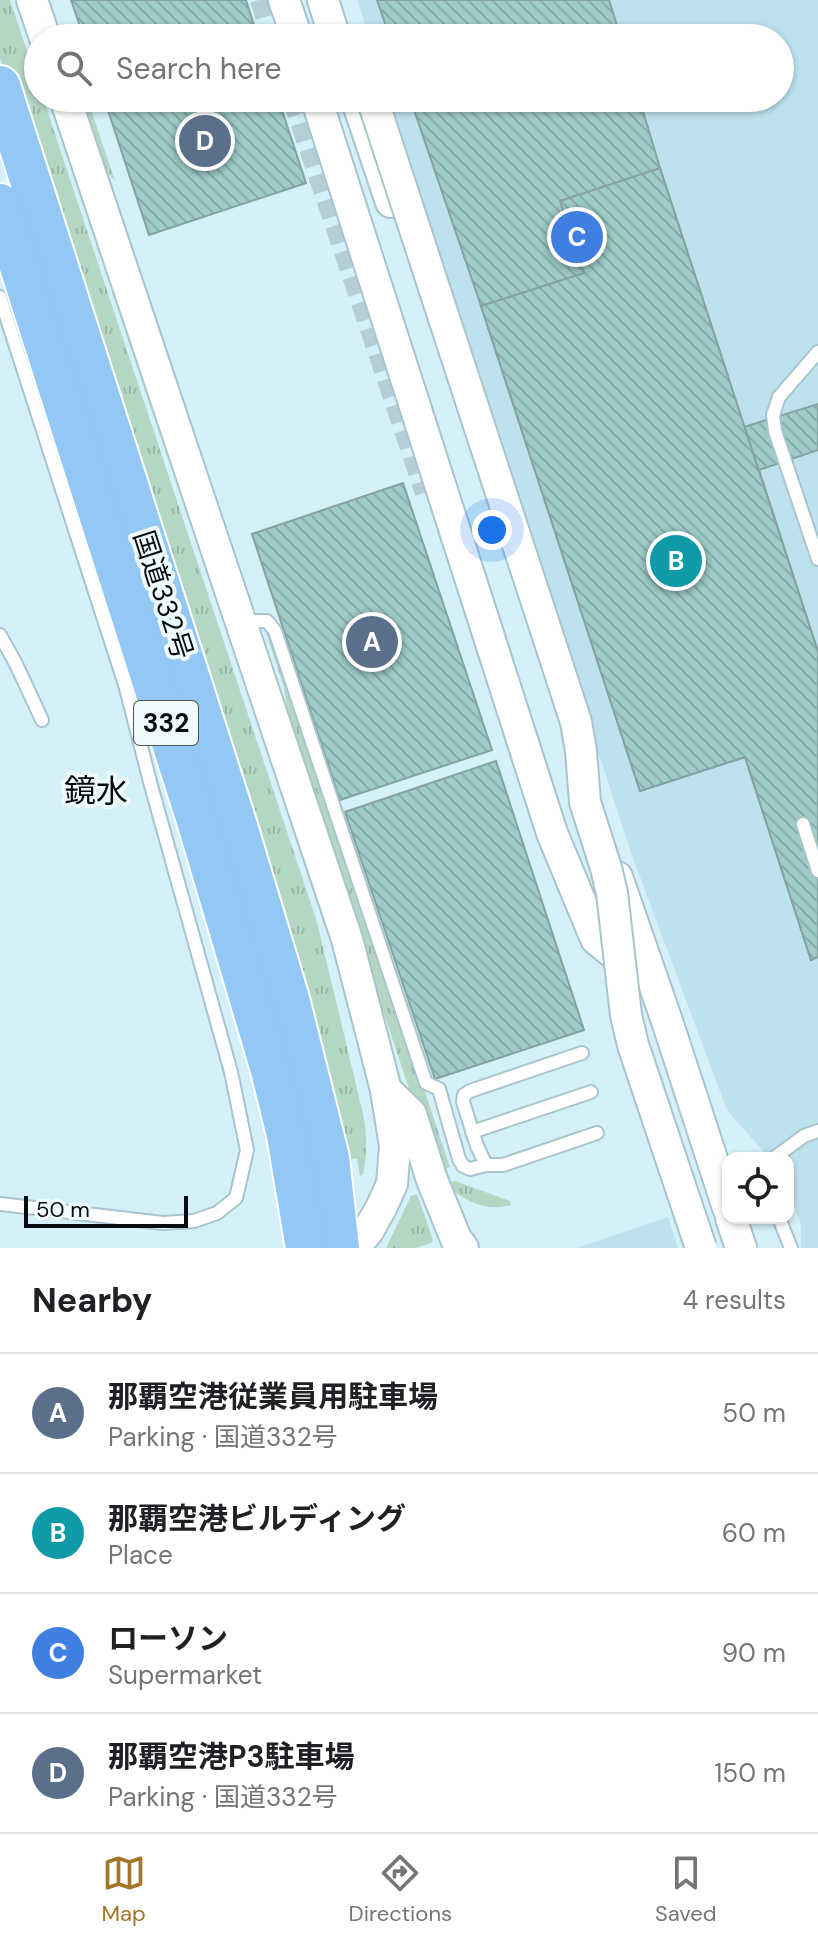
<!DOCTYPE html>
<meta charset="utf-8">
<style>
body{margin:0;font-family:"DM Sans","Noto Sans JP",sans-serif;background:#f6f6f6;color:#202124}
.controls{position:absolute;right:24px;bottom:24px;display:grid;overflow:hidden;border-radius:16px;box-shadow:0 2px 6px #0004}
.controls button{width:72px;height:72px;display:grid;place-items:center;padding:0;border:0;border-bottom:2px solid #e0e0e0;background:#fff;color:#202124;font:40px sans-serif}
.scale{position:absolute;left:24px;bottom:20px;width:164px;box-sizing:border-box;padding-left:8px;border:4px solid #050d10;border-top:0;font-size:22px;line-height:28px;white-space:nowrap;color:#050d10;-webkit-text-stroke:6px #effafd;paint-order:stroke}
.you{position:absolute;left:492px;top:530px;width:28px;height:28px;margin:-20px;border:6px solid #fff;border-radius:50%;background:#1a73e8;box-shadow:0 0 0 12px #1a73e833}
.badge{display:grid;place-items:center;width:52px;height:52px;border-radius:50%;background:#a37628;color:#fff;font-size:26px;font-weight:700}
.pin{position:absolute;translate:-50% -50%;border:4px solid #fff;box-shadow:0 2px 8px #0006}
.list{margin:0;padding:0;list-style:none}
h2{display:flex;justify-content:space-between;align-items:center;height:104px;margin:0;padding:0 32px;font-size:34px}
h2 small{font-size:26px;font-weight:400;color:#757577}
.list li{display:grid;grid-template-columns:52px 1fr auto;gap:24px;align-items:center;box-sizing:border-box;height:120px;padding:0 32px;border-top:2px solid #e0e0e0}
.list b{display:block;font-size:30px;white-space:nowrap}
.list p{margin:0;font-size:26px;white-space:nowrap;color:#757577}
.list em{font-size:26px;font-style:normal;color:#757577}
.icon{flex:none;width:44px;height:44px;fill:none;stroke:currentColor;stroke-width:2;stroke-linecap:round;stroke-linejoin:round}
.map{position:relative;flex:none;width:818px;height:1248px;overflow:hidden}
.search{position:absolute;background:#fff;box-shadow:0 2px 6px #0004;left:24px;right:24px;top:24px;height:88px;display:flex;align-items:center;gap:20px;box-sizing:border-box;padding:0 28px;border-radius:44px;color:#757577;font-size:30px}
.sheet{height:584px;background:#fff}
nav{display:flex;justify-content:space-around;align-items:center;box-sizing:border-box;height:112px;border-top:2px solid #e0e0e0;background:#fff;font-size:22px;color:#757577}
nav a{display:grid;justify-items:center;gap:4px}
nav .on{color:#a37628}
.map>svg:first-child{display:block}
</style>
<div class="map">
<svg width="818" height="1248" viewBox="0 0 818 1248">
<defs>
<pattern id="grass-tufts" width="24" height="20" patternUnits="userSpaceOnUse" patternTransform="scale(2)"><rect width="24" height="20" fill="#b4d7c4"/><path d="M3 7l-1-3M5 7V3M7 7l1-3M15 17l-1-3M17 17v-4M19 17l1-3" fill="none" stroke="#99b7a7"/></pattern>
<pattern id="building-back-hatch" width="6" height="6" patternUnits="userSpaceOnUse" patternTransform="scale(2)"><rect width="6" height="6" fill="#9fccc9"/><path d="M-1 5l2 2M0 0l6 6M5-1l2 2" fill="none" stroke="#87aeac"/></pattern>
</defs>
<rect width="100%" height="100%" fill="#d4f0f9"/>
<g fill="#bde2ed">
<polygon points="357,0 818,0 818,1248 801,1248 801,1227 788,1184 788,1158 769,1158 727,1110 633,858 426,227 387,98 780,98 780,38 369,38"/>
<polygon points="668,1217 678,1248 577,1248"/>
</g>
<g fill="url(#grass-tufts)">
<path d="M0,0H10L38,84V98H43L317,922L364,1118C367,1138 367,1155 363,1175L360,1176L357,1158L346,1160L307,1000L0,58Z"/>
<path d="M78,98H87L115,181C94,157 87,128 78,98Z"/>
<polygon points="268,622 450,1167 437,1172 291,736 284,688 266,632"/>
<path d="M455,1181L510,1201L511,1205C485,1212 464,1201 445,1184Z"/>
<polygon points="417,1194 433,1240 431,1243 415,1248 386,1248 411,1196"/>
</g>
<g fill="url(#building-back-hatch)" stroke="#86a2a0" stroke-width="2">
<polygon points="71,0 246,0 258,38 84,38"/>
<polygon points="377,0 609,0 621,38 390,38"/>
<polygon points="104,98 278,98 306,183 149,235"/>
<polygon points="410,98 639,98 660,168 744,427 818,404 818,450 759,470 818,652 818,957 811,960 745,757 640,791 481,306"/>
<polygon points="660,168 818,652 818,957 811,960 745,757 640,791 481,306 584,273 560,201"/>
<polygon points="403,483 492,750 340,800 252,534"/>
<polygon points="496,761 584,1030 435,1079 345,812"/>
</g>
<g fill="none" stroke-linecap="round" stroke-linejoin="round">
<g stroke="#b5ced6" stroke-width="18" stroke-dasharray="18 9" stroke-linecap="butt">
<polyline points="259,0 271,38"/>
<polyline points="291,98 424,493"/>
</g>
<g stroke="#a9c4cd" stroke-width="16">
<g id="service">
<polyline points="0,297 126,688 150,782 231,1072 247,1150 236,1198 217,1213 194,1221 163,1223 0,1204"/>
<polyline points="818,352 779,397 773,415 775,431 818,559"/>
<polyline points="241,621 267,621 275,631 426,1083 439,1089 459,1159 463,1166 470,1169 486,1165"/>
<polyline points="0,635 16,664 42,720"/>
<polyline points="803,824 818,871"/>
<polyline points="582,1053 470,1091 464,1095 463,1102 477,1146 486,1165 503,1165 597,1133"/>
<polyline points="472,1132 591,1092"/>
<polyline points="774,1158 804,1136 818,1131"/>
<polyline points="779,1218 791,1248"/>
</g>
</g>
<g stroke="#a9c4cd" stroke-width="34">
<g id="tertiary">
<polyline points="32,0 45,38"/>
<polyline points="284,0 297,38"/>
<polyline points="323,0 335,38"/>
<polyline points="65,98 347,939 386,1090 395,1146 392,1184 381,1208 368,1231 354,1248"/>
<polyline points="316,98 552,833 596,939 634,970"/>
<polyline points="356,98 391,202"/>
<polyline points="617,877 668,1024 728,1208"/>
<polyline points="386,1090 411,1114 432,1180 456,1239 463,1248"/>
<polyline points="731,1218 741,1248"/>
</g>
</g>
<g stroke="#fff" stroke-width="44">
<g id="trunk">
<polyline points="0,86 236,823 289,999 329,1158 339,1248"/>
<polyline points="0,204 199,827 271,1070 287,1135 306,1248"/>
</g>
</g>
<use href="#service" stroke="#fff" stroke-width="12"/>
<use href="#tertiary" stroke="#fff" stroke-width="30"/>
<use href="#trunk" stroke="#93c7f4" stroke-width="40"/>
<g stroke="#a9c4cd" stroke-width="34" stroke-linecap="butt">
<polyline id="tertiary-bridge" points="372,98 576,722 581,751 585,802 606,868 612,893 626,1015 633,1045 701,1248"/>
</g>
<use href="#tertiary-bridge" stroke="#fff" stroke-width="30"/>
</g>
<g text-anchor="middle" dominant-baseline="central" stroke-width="8" stroke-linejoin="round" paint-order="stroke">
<rect fill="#effafd" stroke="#4b5457" stroke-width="2" x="134" y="701" width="64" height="44" rx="6"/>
<g font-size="26" font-weight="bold" fill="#050d10">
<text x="166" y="723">332</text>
</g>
<g font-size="28" fill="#050d10" stroke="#effafd">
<text transform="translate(163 595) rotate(72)">国道332号</text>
</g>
<g font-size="32" fill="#050d10" stroke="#effafd">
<text x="96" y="791">鏡水</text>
</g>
</g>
</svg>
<div class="controls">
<button><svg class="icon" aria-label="locate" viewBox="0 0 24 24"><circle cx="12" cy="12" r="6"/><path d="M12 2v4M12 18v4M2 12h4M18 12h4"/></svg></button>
</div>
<div class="scale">50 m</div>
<div class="you"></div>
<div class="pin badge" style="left:372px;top:642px;background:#5c6f8a">A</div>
<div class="pin badge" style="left:676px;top:561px;background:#0f9aa8">B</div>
<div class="pin badge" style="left:577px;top:237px;background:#3f7fe0">C</div>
<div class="pin badge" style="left:205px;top:141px;background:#5c6f8a">D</div>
<div class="search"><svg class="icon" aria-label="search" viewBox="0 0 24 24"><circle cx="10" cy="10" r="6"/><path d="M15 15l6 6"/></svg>Search here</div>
</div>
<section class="sheet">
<h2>Nearby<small>4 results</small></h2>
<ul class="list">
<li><span class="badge" style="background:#5c6f8a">A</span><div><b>那覇空港従業員用駐車場</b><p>Parking · 国道332号</p></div><em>50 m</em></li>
<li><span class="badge" style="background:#0f9aa8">B</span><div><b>那覇空港ビルディング</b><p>Place</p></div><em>60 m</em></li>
<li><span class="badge" style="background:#3f7fe0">C</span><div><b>ローソン</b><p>Supermarket</p></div><em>90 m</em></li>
<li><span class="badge" style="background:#5c6f8a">D</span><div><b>那覇空港P3駐車場</b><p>Parking · 国道332号</p></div><em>150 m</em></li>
</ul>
</section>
<nav>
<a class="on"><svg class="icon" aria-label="map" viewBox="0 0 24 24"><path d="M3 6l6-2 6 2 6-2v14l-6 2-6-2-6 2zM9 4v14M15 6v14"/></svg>Map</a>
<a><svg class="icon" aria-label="directions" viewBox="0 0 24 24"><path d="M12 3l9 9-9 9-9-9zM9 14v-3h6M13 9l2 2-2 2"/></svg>Directions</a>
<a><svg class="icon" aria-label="saved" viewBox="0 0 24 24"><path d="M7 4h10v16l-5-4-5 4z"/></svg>Saved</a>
</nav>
